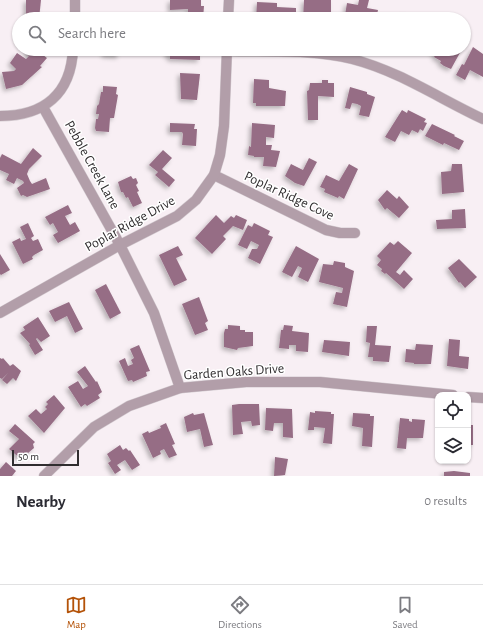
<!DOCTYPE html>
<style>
body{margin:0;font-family:"Alegreya Sans",sans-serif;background:#f7f7f7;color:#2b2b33}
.controls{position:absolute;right:12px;bottom:12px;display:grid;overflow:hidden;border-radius:8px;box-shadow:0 1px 3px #0004}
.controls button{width:36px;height:36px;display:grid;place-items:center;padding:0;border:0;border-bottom:1px solid #e1e1e2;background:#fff;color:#2b2b33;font:20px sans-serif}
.scale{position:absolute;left:12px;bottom:10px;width:67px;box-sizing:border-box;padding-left:4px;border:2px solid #302d2f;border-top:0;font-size:11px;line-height:14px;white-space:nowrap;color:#302d2f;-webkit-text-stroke:3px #fff;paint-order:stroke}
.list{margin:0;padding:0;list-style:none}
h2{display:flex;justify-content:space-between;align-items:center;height:52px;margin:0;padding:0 16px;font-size:17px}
h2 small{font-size:13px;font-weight:400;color:#7c7c81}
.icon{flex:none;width:22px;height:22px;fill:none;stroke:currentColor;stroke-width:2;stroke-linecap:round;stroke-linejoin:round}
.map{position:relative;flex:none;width:483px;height:476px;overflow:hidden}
.search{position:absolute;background:#fff;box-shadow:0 1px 3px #0004;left:12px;right:12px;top:12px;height:44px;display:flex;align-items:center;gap:10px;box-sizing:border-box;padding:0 14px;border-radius:22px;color:#7c7c81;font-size:15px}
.sheet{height:108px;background:#fff}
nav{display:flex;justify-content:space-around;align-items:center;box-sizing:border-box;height:56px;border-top:1px solid #e1e1e2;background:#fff;font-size:11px;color:#7c7c81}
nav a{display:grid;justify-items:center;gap:2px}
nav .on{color:#b45309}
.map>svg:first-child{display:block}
</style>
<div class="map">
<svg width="483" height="476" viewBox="0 0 483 476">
<defs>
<filter id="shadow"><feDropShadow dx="-2.5" dy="2.5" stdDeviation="2" flood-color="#0004"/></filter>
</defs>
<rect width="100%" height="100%" fill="#f8eff4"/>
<g fill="#966d85" filter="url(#shadow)">
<polygon points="26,0 41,0 39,19 26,19"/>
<polygon points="170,0 201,0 201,6 204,6 203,19 183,19 183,17 188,17 188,9 170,10"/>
<polygon points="304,0 331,0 331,19 303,19"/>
<polygon points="359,0 369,0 367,8 378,10 376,19 362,19 345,15 347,3 358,5"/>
<polygon points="257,2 277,3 277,7 296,8 296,19 256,19"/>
<polygon points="404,13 415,16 414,19 402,19"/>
<polygon points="473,47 483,54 483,77 470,70 465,80 456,75 462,64 464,65"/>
<polygon points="30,49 43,49 46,52 43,55 47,58 40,66 42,67 22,85 6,89 2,72 14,71 16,69 10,63 17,53 26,59 29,56 26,53"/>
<polygon points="104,49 120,49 119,56 104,55"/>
<polygon points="170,49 200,49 200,60 170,59 170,56 167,56 167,50"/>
<polygon points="434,49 462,49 451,69 444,66 440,63 441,61 434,57 436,54 432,52"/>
<polygon points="180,73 200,74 197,100 181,99"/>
<polygon points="254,79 269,80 269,88 286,91 285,106 256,106 256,103 253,103"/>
<polygon points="322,80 328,80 328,83 334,83 334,97 318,96 318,120 308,120 307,91 309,90 310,83 322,83"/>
<polygon points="103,86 117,87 116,94 118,95 114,118 110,118 109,132 96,131 95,128 96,119 98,119 99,114 96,114 97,106 99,104 101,92 103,92"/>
<polygon points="350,87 367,92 367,94 375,97 369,117 359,115 361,106 357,104 352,103 350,109 345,108"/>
<polygon points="402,110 407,113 408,110 426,119 424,122 427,123 423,131 420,129 418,133 412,130 409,135 401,131 395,142 385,137"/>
<polygon points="170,123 195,124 194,129 197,129 196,146 182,145 183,134 182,132 170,132"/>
<polygon points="252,123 275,125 274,138 266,137 266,145 272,145 271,150 280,151 276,167 263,166 264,157 254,157 254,156 248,155 249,146 251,147"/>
<polygon points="432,124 455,135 454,136 464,141 459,150 444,143 443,145 425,136"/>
<polygon points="33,148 42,156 29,169 27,174 30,181 32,184 46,178 50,189 27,197 23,195 21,196 17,188 24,183 23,181 17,178 14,184 6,180 9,174 0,170 0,158 2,154 21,164"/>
<polygon points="163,150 172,158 162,169 175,180 169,187 155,175 158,172 149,165"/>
<polygon points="309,158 317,162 304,186 295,183 285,176 291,164 303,170"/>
<polygon points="349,164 358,169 344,199 339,196 338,198 324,192 325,189 320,187 326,175 339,181"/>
<polygon points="452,164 462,164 464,192 442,194 441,172 451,171"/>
<polygon points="131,176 133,179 136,178 138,183 136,185 139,191 137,192 142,203 133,207 128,197 126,198 123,192 121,192 118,182"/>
<polygon points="387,190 397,199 399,196 409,207 399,218 387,208 385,210 378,200"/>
<polygon points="68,205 72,213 65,216 70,225 75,222 80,231 58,243 53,235 58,232 53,223 50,225 45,217"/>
<polygon points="465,209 466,228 437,229 436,220 452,219 452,210"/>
<polygon points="216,215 224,223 231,216 234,218 236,215 247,220 243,230 233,226 223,236 226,239 212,254 195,238"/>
<polygon points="28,223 34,236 31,238 33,241 38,239 43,250 34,255 32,257 33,259 23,264 12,242 20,238 21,241 26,239 20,227"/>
<polygon points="254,223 270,231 268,235 273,237 260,264 248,258 252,249 257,249 259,245 251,241 247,249 238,245 248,225 252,227"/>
<polygon points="398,241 412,253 396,272 400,275 404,270 413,279 404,289 386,273 385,274 381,271 382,269 377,265 381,260 377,256 390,242 394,245"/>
<polygon points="178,246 183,255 176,258 187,280 174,286 159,255"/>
<polygon points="296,246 319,259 308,282 298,277 302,268 298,266 292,277 282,272"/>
<polygon points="0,254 10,270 1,275 0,274"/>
<polygon points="459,259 477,277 465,288 460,282 459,283 448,268"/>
<polygon points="334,261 345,263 345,267 354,271 347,307 333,304 336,292 342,293 343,288 319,282 323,264 333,265"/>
<polygon points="106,284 121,313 110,319 95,290"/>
<polygon points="199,297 208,321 205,323 208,330 195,335 182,304"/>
<polygon points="69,302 83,329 75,333 67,316 55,322 49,311"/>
<polygon points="38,317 50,336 41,342 37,338 36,339 43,350 35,355 29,345 30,344 20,333 25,330 23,327"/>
<polygon points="228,325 240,326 240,330 245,330 245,332 253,332 253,346 238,348 237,350 224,347 224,333 225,329 228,329"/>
<polygon points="284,325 293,326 292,331 309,333 308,352 296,351 296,345 289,345 289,349 279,348 281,330 283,330"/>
<polygon points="367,326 377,326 375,345 391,346 389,362 373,361 373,357 368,357 370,343 366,342"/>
<polygon points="449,339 460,340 459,356 469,357 468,369 447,366"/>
<polygon points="324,340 350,342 349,356 322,352"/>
<polygon points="416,344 433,345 431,364 414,364 414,363 405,362 406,349 415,350"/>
<polygon points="139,345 150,371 146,372 147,376 133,382 132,380 128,381 119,361 125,358 128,366 133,364 131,360 134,358 130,349"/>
<polygon points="0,358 2,359 3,358 10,366 13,364 21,371 16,381 13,378 7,384 2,380 8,373 2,379 0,378"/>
<polygon points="85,366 96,382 97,381 102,392 98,395 100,398 87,406 85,404 81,407 68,387 78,381 83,389 88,386 77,372"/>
<polygon points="54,395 65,408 44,433 28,416 36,409 41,414 47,409 45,407 48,404 46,402"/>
<polygon points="239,404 259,404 260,425 252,426 251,421 241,422 243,434 233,435 232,405"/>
<polygon points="266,408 292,409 293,438 283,437 283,423 274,423 273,431 265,430"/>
<polygon points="315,411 331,412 331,414 334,414 332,444 323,443 325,428 314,427 314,430 308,430 310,412 315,413"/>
<polygon points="193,413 194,415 204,413 213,445 204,447 200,429 187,432 184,417"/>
<polygon points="353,413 370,414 370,416 374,416 372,447 362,446 363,428 352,426"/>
<polygon points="400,418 409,419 409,421 412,422 412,419 425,420 423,438 407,438 406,449 397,448"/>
<polygon points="166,423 175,444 172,445 177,455 169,458 164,449 160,451 161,454 153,458 142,434 148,431 149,433 161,428 160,426"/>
<polygon points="15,424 35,442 33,444 34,448 28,453 27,452 21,459 9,449 19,439 9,431"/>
<rect x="468" y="425" width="5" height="20"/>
<polygon points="120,445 123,450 126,448 129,451 130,450 140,465 132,470 125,460 117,465 121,470 115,474 108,463 111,461 107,454"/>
<polygon points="275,457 288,459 285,475 274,476"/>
<polygon points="6,462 16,471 12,476 0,476 0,469"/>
<polygon points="454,471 470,473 470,476 444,476 444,472"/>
</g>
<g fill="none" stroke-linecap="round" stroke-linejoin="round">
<g stroke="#d4ccd1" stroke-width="11">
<g id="minor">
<polyline points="75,19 75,0"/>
<polyline points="228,19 229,0"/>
<path d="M227,51C268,52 312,49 352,59C399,71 440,99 483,119"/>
<polyline points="43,107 120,245 154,313 180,388"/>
<path d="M0,116C44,116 71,94 73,49"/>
<polyline points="214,175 326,230 340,233 355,233"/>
<polyline points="0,313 120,245 177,216 196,200 214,175 220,155 224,126 227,49"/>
<polyline points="468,397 483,398"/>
<polyline points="44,476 94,427 129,406 180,388 246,382 320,382 453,395"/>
</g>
</g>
<use href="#minor" stroke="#b29ea9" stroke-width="10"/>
</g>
<g text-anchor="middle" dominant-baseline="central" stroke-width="3" stroke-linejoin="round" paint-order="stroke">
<g font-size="14" fill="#302d2f" stroke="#fff">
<text transform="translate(92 165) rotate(61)">Pebble Creek Lane</text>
<text transform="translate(289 196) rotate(25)">Poplar Ridge Cove</text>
<text transform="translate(130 224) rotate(-29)">Poplar Ridge Drive</text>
<text transform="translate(234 372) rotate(-4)">Garden Oaks Drive</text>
</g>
</g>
</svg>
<div class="controls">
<button><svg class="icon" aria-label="locate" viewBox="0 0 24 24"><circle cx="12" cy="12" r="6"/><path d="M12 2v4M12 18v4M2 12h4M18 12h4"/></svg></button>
<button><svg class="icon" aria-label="layers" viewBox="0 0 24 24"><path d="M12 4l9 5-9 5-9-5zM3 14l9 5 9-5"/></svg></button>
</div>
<div class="scale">50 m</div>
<div class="search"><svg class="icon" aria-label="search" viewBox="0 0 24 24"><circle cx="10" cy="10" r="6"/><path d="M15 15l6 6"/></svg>Search here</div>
</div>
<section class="sheet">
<h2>Nearby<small>0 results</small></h2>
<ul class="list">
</ul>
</section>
<nav>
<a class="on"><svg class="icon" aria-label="map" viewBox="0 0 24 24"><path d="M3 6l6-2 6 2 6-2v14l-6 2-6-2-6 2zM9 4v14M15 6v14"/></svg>Map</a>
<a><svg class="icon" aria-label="directions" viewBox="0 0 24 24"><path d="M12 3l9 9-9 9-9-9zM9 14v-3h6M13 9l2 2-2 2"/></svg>Directions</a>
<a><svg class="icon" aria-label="saved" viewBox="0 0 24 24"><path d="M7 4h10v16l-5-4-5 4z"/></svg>Saved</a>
</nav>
